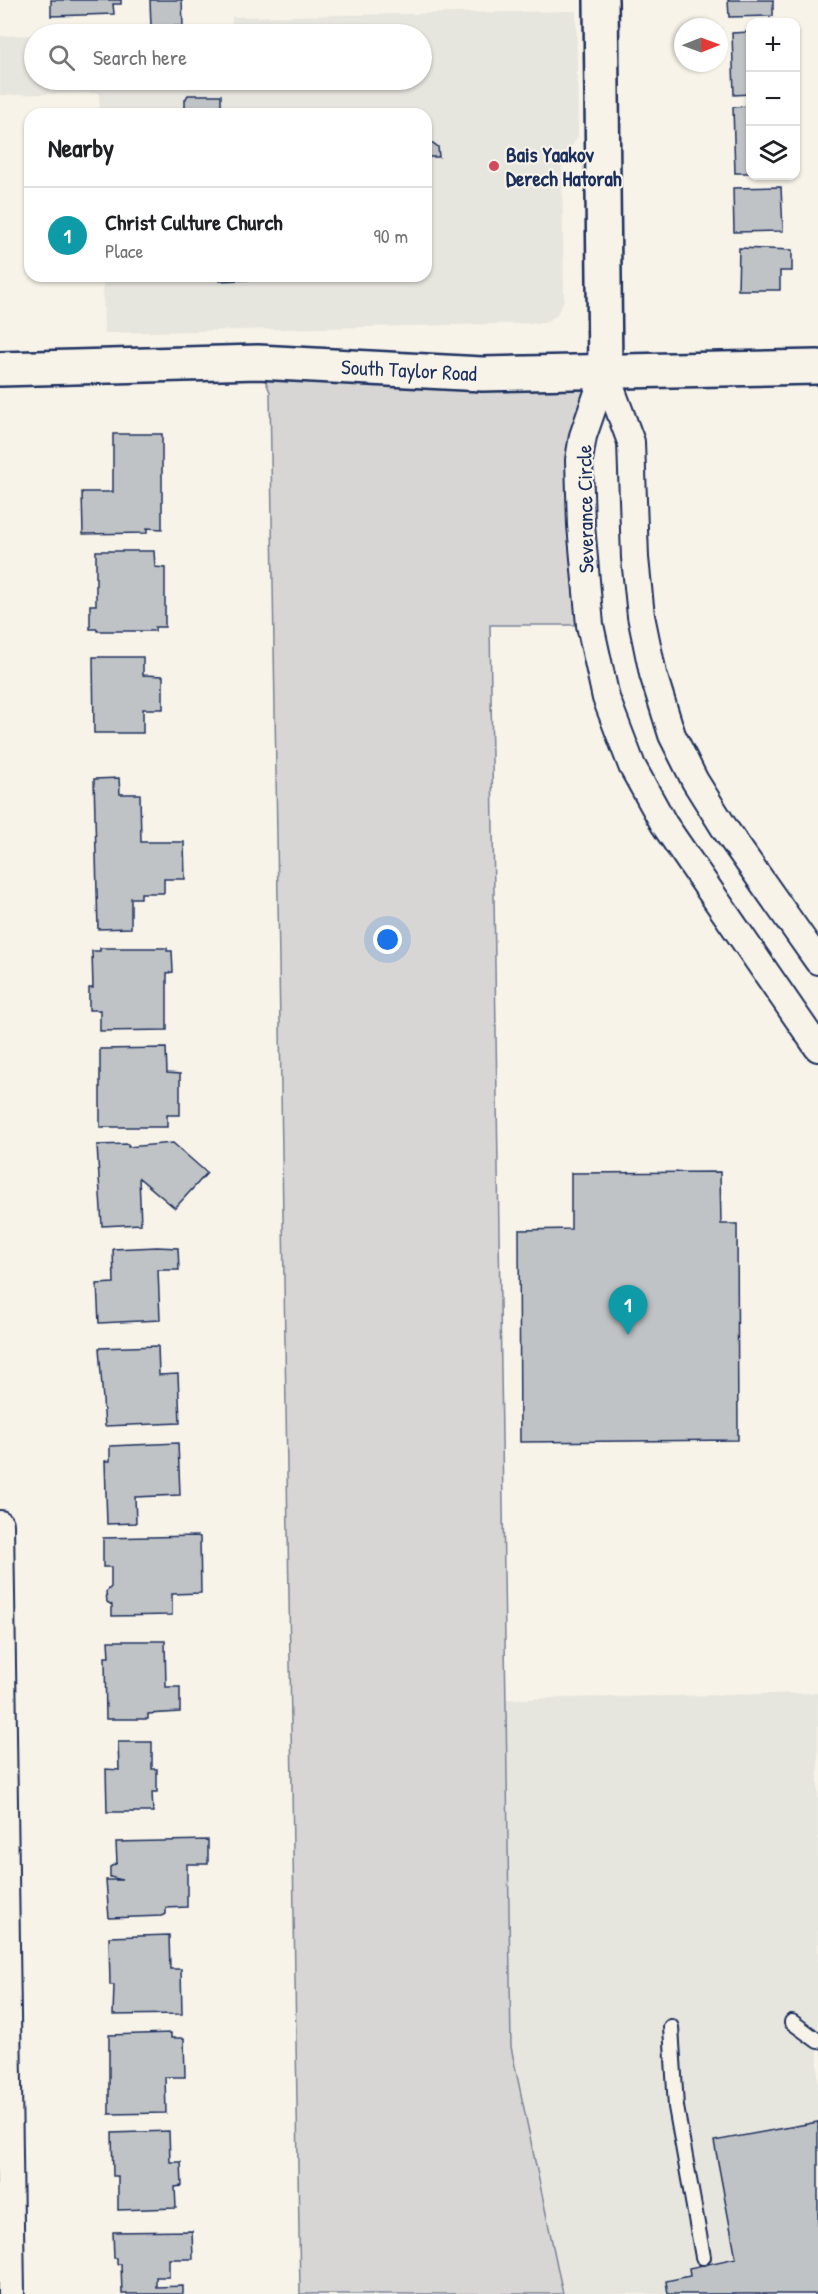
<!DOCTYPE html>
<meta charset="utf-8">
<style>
body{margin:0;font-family:"Patrick Hand",sans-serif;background:#f6f6f6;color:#202124}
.controls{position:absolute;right:18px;top:18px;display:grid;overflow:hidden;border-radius:12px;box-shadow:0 2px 4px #0004}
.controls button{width:54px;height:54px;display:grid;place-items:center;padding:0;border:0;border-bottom:2px solid #e0e0e0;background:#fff;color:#202124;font:30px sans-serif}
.compass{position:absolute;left:674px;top:18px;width:54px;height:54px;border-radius:50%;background:#fff;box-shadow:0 2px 4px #0004;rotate:89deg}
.you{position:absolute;left:388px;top:940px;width:21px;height:21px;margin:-15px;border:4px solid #fff;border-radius:50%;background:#1a73e8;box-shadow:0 0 0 9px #1a73e833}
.badge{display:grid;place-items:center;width:39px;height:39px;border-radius:50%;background:#d1495b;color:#fff;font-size:20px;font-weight:700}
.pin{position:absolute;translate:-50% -50px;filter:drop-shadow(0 2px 3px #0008)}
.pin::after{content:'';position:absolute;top:32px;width:21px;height:18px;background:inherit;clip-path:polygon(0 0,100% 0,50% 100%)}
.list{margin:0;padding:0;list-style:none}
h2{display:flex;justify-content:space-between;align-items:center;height:78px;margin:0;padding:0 24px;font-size:26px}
h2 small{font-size:20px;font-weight:400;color:#757577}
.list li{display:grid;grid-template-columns:39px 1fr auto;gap:18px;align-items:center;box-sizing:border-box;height:96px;padding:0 24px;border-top:2px solid #e0e0e0}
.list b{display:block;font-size:22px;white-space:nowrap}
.list p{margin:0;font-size:20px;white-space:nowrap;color:#757577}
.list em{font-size:20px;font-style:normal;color:#757577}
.icon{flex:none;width:33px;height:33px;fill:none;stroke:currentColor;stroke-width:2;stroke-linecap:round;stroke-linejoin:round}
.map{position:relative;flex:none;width:818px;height:2294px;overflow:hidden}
.search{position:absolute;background:#fff;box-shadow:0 2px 4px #0004;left:24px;top:24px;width:408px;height:66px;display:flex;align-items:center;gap:15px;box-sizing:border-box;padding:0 21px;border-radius:33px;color:#757577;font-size:22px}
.panel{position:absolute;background:#fff;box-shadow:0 2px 4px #0004;left:24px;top:108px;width:408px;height:174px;border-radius:18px}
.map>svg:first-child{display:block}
</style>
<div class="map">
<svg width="818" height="2294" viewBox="0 0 818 2294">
<rect width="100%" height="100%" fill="#f7f3e8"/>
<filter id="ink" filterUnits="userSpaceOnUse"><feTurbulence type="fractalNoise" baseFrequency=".0167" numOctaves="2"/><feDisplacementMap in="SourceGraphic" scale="12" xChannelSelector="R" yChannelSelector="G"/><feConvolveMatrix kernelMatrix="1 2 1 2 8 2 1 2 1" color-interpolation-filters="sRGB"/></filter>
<g filter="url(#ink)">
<g fill="#e6e5de">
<polygon points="576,11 578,136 563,160 562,172 564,300 556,316 544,323 104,333 103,276 426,276 426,114 100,114 99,93 0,95 0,36 34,35 34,80 422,80 422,34 58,34 232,30 232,17"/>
<polygon points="818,1693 818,2294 426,2294 418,1701"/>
</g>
<polygon fill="#d7d6d4" stroke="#798299" stroke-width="1.5" points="258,362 605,372 583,436 590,625 490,625 511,2047 563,2294 300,2294 270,392"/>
<g fill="#c0c3c5" stroke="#1b2f5e" stroke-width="1.5">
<polygon points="51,0 121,0 121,4 113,4 114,14 51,16"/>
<polygon points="150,0 182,0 183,26 151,27"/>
<polygon points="728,0 773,0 773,16 729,17"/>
<polygon points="750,32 750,94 734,95 732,33"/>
<polygon points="188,95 221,95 221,114 185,114 185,100"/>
<polygon points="750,106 750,173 735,173 733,107"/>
<polygon points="426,143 433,143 438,147 439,157 426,157"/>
<polygon points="781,187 783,231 734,232 733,188"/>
<polygon points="739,248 792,250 792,271 780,271 780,290 738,290"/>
<polygon points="220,276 287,276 287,278 220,281"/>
<polygon points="113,434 162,434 162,529 147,528 147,533 83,534 82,492 113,492"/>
<polygon points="96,551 154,551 155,567 165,568 165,627 155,627 155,631 97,631 97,629 90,629 90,605 96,605"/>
<polygon points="93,657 143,657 143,675 163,676 163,709 143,709 143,733 94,733"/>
<polygon points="119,778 120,794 140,794 141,842 184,842 185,879 164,879 164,893 141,893 141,898 131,898 131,928 98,929 94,779"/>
<polygon points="100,948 167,948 167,951 172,951 173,972 167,973 167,1030 100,1031 100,1010 89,1010 89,988 93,988 92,951 100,951"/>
<polygon points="166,1048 167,1073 180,1074 180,1115 167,1115 167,1127 100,1127 100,1049"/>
<polygon points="173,1143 207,1173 175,1208 139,1178 141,1224 102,1226 97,1145 128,1144 128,1147"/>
<polygon points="720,1172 721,1224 737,1224 738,1440 520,1442 519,1230 571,1229 571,1173"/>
<polygon points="157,1247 178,1248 179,1270 158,1270 160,1320 99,1323 97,1284 114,1283 113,1249"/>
<polygon points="158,1346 159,1375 178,1374 180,1423 105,1426 99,1348"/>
<polygon points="178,1443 180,1495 135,1497 136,1523 107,1524 105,1461 110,1461 110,1446"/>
<polygon points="197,1536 200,1537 201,1593 172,1594 172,1615 112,1616 112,1605 107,1602 106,1592 111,1587 111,1567 103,1567 103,1538"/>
<polygon points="108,1641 165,1641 166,1687 180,1687 180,1712 148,1714 148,1719 106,1719 105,1657 109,1657"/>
<polygon points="118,1742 152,1742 152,1769 157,1769 157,1792 152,1792 153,1812 107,1812 106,1769 119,1770"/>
<polygon points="208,1840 208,1864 187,1864 187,1907 166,1908 166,1914 162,1916 109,1918 106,1880 122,1880 110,1877 110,1867 117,1863 116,1842"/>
<polygon points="169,1935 170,1969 181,1969 182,2014 113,2015 114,1985 110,1985 109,1937"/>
<polygon points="171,2033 171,2038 184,2038 185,2077 165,2077 166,2113 109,2114 109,2035"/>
<polygon points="818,2122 818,2294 668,2294 666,2281 690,2276 689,2268 736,2258 714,2141"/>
<polygon points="169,2131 170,2162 181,2162 182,2186 175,2187 176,2208 118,2210 118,2176 113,2176 112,2133"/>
<polygon points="192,2231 193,2259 169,2259 169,2277 156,2277 156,2287 183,2286 183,2294 122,2294 121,2264 117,2264 117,2258 114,2258 113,2232"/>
</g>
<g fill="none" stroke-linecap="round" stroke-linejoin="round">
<g stroke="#1b2f5e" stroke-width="18">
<g id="lane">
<polyline points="792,2022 818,2041"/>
<polyline points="671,2027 676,2107 703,2257"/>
</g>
</g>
<g stroke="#1b2f5e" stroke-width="30">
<g id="street">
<polyline points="605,372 583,436 579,460 581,525 590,625 606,698 632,766 664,824 818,1048"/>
<polyline points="605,372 631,442 635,558 641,616 653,674 672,735 695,781 725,829 818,961"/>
<polyline points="0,1524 11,2294"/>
</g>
</g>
<g stroke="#1b2f5e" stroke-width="38">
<g id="secondary">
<polyline points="601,0 605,372"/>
<polyline points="0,369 258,362 482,374 818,367"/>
</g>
</g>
<use href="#lane" stroke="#f7f3e8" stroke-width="14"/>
<use href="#street" stroke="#f7f3e8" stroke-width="26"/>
<use href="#secondary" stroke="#f7f3e8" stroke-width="33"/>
</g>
</g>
<circle fill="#d1495b" stroke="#f7f3e8" stroke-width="2" cx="494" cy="166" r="6"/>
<g text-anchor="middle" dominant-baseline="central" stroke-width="4.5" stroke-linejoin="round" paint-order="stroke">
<g font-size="21" font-weight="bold" fill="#1b2f5e" stroke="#f7f3e8" text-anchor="start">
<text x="506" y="154">Bais Yaakov<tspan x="506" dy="24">Derech Hatorah</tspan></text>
</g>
<g font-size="21" fill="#1b2f5e" stroke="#f7f3e8">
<text transform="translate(409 370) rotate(3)">South Taylor Road</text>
<text transform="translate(585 509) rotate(-91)">Severance Circle</text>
</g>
</g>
</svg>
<div class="controls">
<button>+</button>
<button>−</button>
<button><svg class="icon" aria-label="layers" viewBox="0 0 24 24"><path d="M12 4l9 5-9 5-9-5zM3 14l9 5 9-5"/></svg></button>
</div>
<svg class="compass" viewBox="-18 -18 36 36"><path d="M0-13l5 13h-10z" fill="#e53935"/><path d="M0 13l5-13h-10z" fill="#757577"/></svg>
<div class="you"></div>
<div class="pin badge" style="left:628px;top:1335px;background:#0f9aa8">1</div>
<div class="search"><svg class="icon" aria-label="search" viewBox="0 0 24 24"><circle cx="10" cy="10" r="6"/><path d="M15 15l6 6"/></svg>Search here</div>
<section class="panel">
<h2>Nearby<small></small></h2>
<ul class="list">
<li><span class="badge" style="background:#0f9aa8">1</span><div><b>Christ Culture Church</b><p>Place</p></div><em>90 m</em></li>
</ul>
</section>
</div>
